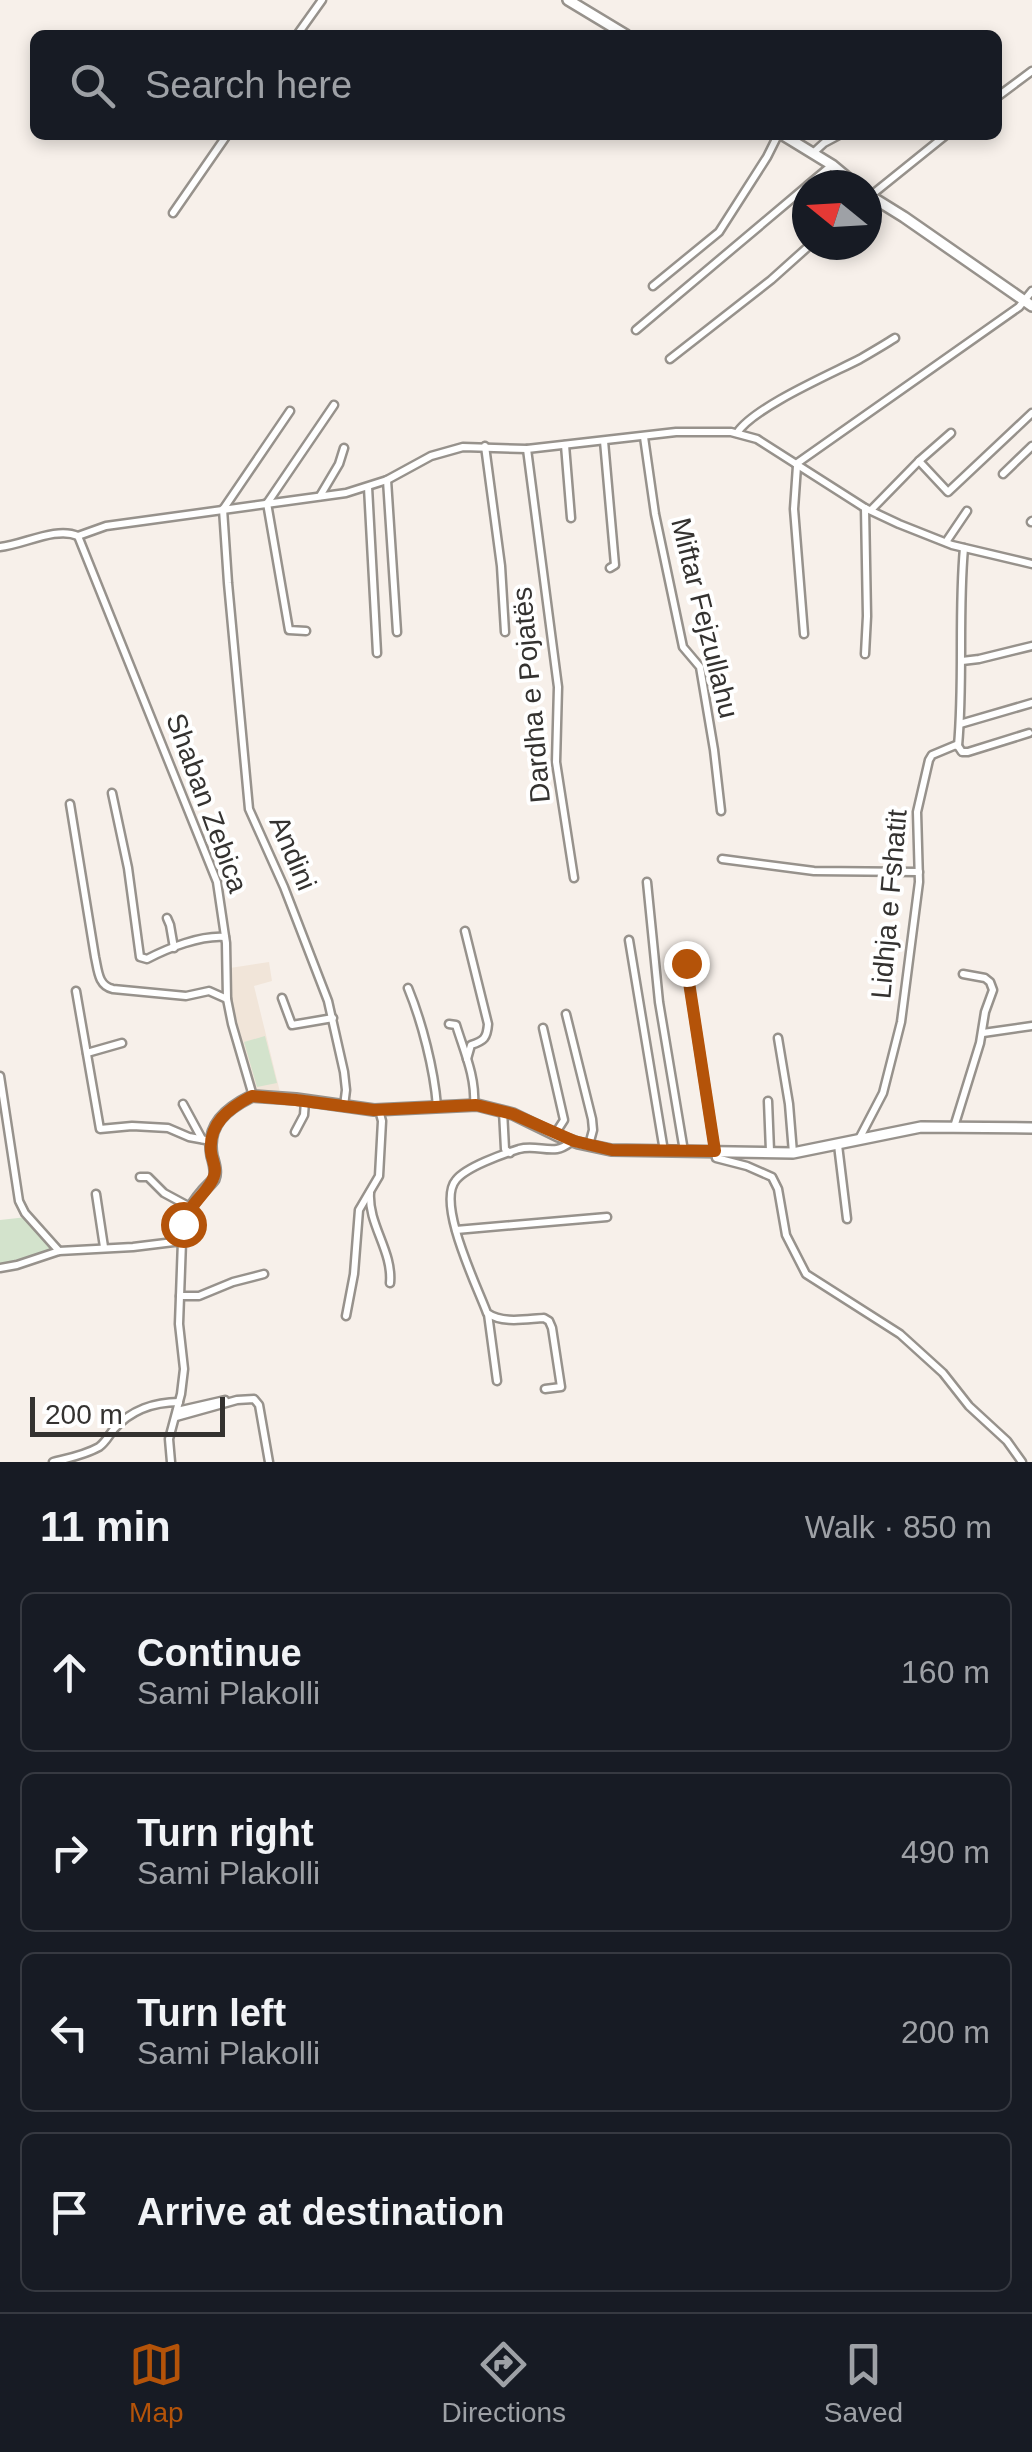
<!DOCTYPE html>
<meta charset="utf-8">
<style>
body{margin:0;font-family:Arial,sans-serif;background:#242831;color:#f1f3f6}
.compass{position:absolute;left:792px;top:170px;width:90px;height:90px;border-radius:50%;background:#171b24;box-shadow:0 5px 15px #0003;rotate:288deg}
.scale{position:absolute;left:30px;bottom:25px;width:195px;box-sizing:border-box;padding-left:10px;border:5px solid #343230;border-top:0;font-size:28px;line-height:35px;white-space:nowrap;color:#343230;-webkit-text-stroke:8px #fff;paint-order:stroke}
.stop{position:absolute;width:30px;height:30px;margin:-22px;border:8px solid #b45309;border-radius:50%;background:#fff}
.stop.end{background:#b45309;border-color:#fff;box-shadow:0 2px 10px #0008}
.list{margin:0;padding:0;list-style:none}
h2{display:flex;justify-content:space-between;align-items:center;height:130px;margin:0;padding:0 40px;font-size:42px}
h2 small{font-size:32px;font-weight:400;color:#9ea1a6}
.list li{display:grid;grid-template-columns:65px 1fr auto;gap:30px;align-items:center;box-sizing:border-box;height:160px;margin:0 20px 20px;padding:0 20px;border:2px solid #363941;border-radius:15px}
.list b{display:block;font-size:38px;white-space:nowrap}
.list p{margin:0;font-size:32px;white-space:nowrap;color:#9ea1a6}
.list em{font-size:32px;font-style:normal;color:#9ea1a6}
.icon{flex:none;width:55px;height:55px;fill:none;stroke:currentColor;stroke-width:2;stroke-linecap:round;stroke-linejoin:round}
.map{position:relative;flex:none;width:1032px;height:1462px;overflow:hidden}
.search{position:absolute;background:#171b24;box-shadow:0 5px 15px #0003;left:30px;right:30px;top:30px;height:110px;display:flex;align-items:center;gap:25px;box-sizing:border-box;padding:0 35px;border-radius:15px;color:#9ea1a6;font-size:38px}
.sheet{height:850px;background:#171b24}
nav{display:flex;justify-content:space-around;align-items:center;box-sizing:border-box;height:140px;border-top:2px solid #363941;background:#171b24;font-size:28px;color:#9ea1a6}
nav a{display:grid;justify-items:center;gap:5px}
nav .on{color:#b45309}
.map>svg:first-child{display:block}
</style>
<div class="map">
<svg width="1032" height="1462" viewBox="0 0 1032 1462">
<rect width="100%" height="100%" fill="#f7f0ea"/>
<polygon fill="#f1e5d9" points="269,962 272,981 254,986 280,1092 255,1090 232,1002 230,968"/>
<g fill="#d3e3cc">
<polygon points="265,1036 277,1083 257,1087 244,1042"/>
<path d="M27,1217L51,1248C38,1260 17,1262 0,1265V1220Z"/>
</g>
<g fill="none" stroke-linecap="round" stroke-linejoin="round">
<g stroke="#97928c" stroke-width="11">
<g id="street">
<polyline points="297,35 322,0"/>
<polyline points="997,97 1032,71"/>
<polyline points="813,153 824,143 839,135"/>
<polyline points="808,185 832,165"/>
<polyline points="869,197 946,135"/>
<polyline points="173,213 227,135"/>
<polyline points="653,286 719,232 767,157 778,135"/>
<polyline points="636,330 807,186"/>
<polyline points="670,359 771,280 810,245"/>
<path d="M737,433C754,407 831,374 860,359C872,352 884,345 895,338"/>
<polyline points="951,433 919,461 948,492 1032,413"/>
<polyline points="644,437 655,514 683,647 700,667 714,750 721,811"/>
<polyline points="604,441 615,565 610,568"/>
<polyline points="565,445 571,518"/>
<polyline points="485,446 501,566 505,632"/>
<polyline points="527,449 558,687 556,762 574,878"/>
<polyline points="796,464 1019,307 1032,291"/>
<polyline points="797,466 794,509 804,634"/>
<polyline points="1003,474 1032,446"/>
<polyline points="387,480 397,632"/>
<polyline points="368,487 377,653"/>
<polyline points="320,496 339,464 344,448"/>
<polyline points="268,502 334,405"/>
<polyline points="267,503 289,630 306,631"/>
<polyline points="224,508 290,411"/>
<polyline points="223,509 228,583 249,809 284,887 328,1001 344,1072 346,1090 344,1106"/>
<polyline points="871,510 919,461"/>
<polyline points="1031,522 1032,521"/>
<polyline points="78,536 217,882 226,943 227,999 232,1024 253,1096"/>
<polyline points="946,542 967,511"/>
<path d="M0,547C23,545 56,526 78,536L106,526L346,493L387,480L431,456L463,447L527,449L676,432H731L757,439L865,508L899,524L952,545L1032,564"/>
<polyline points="865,654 867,616 865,508"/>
<polyline points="962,661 979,659 1032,646"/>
<polyline points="960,724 1032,703"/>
<path d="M958,746C964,680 958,614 964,548"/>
<path d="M112,793L128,868L140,957L147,959C168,948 201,935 225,937"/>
<path d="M70,804L95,957C98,970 98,986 113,989L186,996L209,991L227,999"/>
<polyline points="722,859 814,871 919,872"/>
<polyline points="647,882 659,1002 684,1151"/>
<polyline points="167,918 170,925 174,948"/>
<path d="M465,931L488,1024C487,1038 484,1041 471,1045L467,1059"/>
<polyline points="629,940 664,1151"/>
<polyline points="686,963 716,1158 747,1166 772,1177 778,1189 786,1235 806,1274 900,1334 943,1373 969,1406 1007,1441 1022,1462"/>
<path d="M408,988C422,1022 434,1069 437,1106"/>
<polyline points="76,991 100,1129 132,1126 168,1128 189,1137 211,1141"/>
<polyline points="282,998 292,1025 333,1018"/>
<polyline points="566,1014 592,1119 593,1130 589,1145"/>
<path d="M449,1024L456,1025C464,1051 476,1077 474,1105"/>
<polyline points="543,1028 564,1120 555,1134"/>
<polyline points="983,1033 1032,1026"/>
<polyline points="778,1038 789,1104 793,1153"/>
<polyline points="87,1053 122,1043"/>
<polyline points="0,1076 19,1201 25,1213 59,1251"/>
<polyline points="768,1101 770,1151"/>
<polyline points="183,1104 202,1139"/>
<polyline points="503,1111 505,1149 510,1153"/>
<polyline points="954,1127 980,1043 985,1012 993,990 990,982 985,978 963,974"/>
<polyline points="295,1132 304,1115 305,1101"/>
<polyline points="859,1139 883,1093 901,1022 919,882 917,812 929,760 932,755 956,745 958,746 962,752 968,752 1029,733"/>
<polyline points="838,1145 847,1219"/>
<polyline points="140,1177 148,1177 164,1193 190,1207"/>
<path d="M370,1193C368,1225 393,1251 390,1283"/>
<polyline points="96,1194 104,1247"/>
<polyline points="456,1230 607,1217"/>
<polyline points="0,1268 17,1265 59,1251 133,1247 182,1241 179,1324 184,1369 181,1394 169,1439 171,1462"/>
<polyline points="180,1296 199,1296 233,1282 264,1274"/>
<polyline points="488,1314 497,1381"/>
<polyline points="346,1316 354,1274 359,1210 379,1176 382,1121 379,1110"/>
<path d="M545,1389L561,1387L552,1328L549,1321L544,1318C526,1319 503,1324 487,1313C477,1286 436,1203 456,1180C466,1167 503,1154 519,1149C533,1145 545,1151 557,1149C563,1148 567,1145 571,1142"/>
<polyline points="177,1411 225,1400"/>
<polyline points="176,1417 237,1400 254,1399 259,1405 269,1462"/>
<path d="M53,1462C69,1458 85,1455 99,1447C106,1442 109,1435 114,1429C131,1410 155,1402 179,1402"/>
</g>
</g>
<g stroke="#97928c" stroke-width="14">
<g id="secondary">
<polyline points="568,0 626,35"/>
<polyline points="783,135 832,165 856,185"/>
<polyline points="867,194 904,217 1032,306"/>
<path d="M182,1241C184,1220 189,1207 203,1191C204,1190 213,1181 214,1179C217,1172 214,1163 212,1156C206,1125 226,1109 252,1096L296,1099L374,1110L477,1105L513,1114L558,1136L578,1143L611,1150L793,1153L921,1127L1032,1128"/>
</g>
</g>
<use href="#street" stroke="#fff" stroke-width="6"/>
<use href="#secondary" stroke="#fff" stroke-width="9"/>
</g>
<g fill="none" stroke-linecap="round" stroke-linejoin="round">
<path stroke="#b45309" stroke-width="12" d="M183,1224C190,1202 210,1191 214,1176C217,1168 212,1160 211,1152C208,1124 229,1108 252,1096L296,1100L374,1110L476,1105L513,1114L574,1141L612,1150L715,1151L686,963"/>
</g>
<g text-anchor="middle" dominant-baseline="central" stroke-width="8" stroke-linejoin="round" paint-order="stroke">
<g font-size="28" fill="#343230" stroke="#fff">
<text transform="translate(705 618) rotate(76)">Miftar Fejzullahu</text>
<text transform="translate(531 695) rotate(-95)">Dardha e Pojatës</text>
<text transform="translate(207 803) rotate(70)">Shaban Zebica</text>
<text transform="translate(293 853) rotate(67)">Andini</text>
<text transform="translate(889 904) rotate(-85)">Lidhja e Fshatit</text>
</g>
</g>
</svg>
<svg class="compass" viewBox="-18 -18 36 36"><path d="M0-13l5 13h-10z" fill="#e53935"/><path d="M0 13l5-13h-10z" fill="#9ea1a6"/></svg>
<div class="scale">200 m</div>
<div class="stop" style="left:183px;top:1224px"></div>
<div class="stop end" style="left:686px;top:963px"></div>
<div class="search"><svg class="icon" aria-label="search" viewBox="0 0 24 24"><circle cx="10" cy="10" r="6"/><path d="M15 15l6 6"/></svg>Search here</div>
</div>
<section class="sheet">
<h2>11 min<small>Walk · 850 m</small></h2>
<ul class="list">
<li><svg class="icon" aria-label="ahead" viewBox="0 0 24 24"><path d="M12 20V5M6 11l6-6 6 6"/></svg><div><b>Continue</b><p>Sami Plakolli</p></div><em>160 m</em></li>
<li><svg class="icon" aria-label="right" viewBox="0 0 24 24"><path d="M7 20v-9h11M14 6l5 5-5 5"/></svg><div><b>Turn right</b><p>Sami Plakolli</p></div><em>490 m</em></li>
<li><svg class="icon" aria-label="left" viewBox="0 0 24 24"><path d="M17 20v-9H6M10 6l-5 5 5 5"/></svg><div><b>Turn left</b><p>Sami Plakolli</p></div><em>200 m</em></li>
<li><svg class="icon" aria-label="arrive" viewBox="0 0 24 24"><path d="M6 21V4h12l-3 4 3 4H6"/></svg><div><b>Arrive at destination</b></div></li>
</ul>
</section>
<nav>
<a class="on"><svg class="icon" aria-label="map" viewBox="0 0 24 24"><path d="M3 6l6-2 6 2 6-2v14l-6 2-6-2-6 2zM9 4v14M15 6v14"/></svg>Map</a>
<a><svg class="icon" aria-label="directions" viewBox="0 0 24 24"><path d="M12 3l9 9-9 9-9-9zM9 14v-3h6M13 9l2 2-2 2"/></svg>Directions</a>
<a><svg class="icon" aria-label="saved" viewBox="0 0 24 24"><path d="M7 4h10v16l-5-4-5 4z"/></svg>Saved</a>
</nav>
